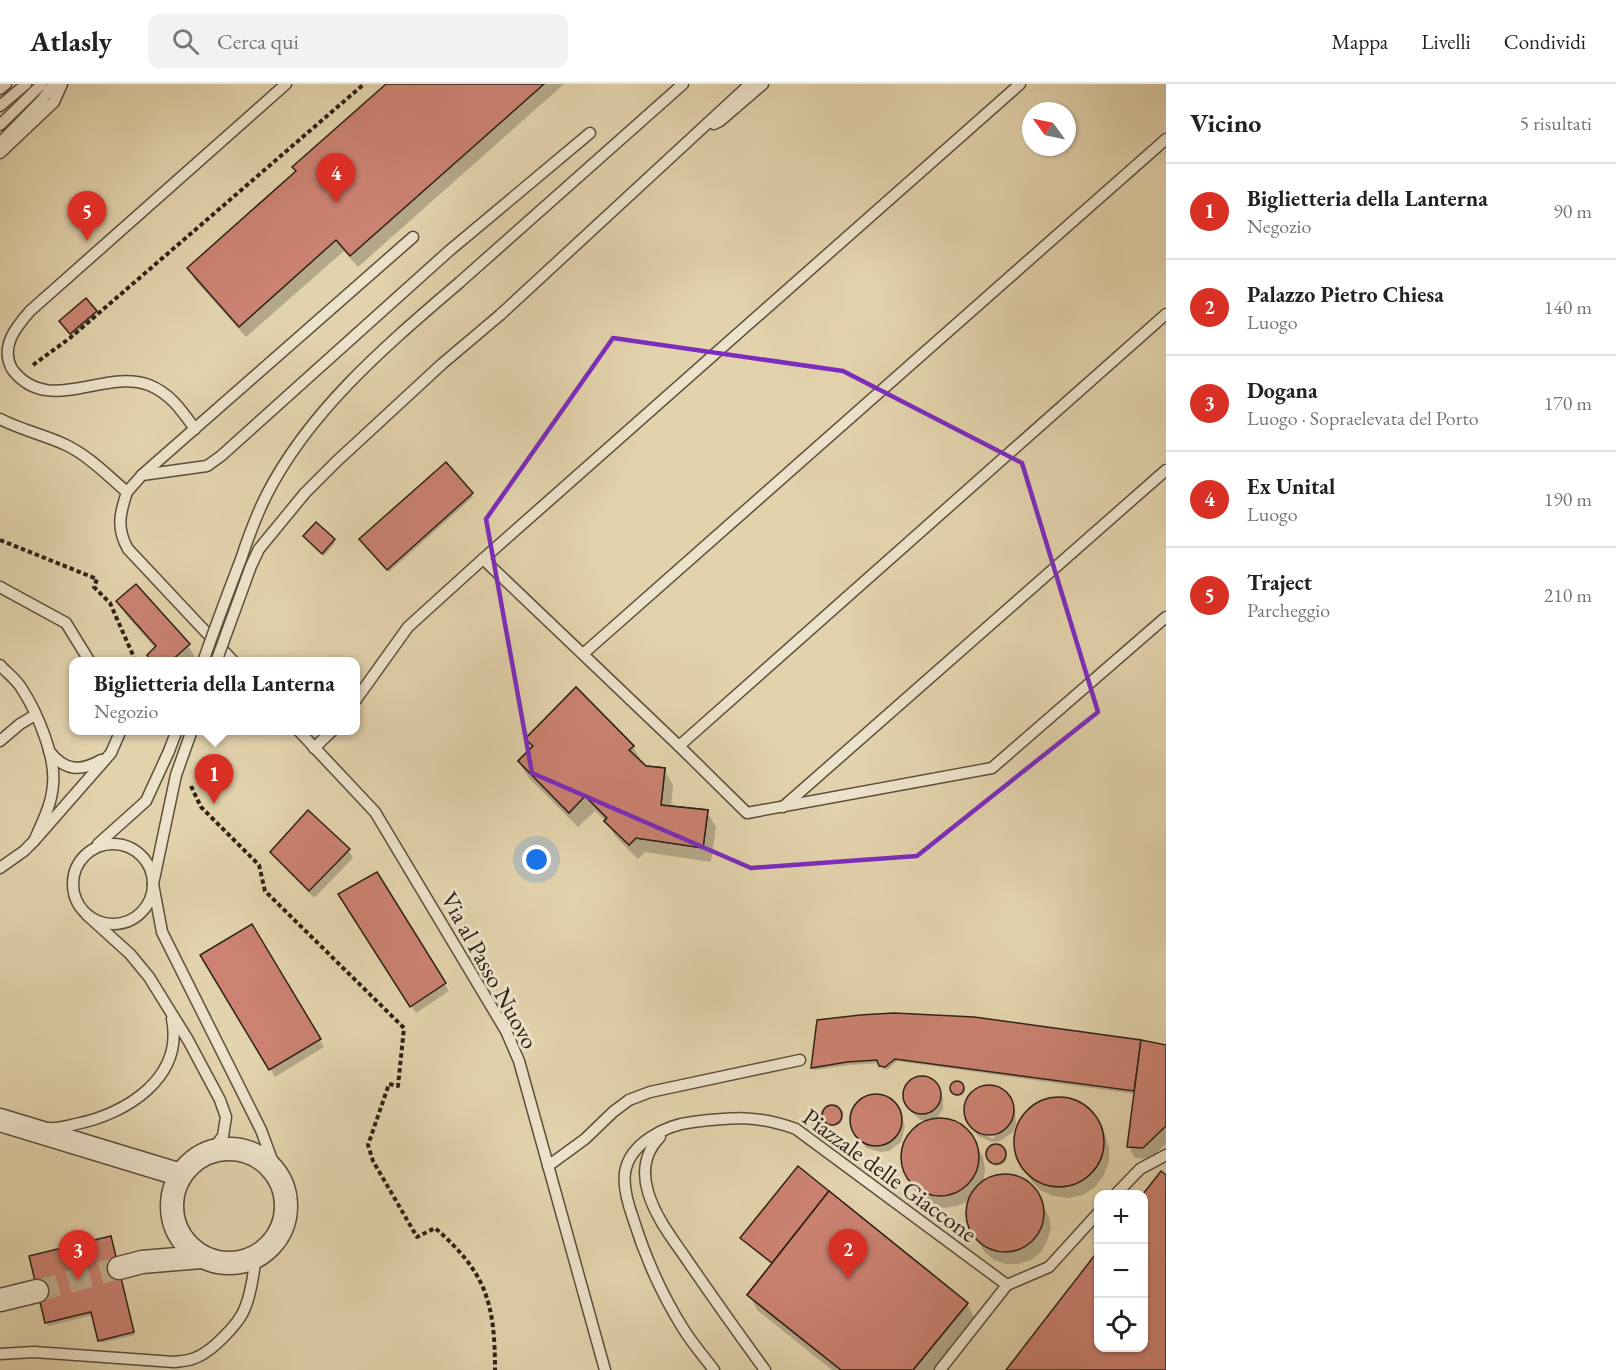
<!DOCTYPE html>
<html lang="it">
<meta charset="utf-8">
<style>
body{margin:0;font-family:"EB Garamond",serif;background:#f2f2f2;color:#222}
.controls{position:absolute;right:18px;bottom:18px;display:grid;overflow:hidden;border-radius:12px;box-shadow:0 2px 4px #0004}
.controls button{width:54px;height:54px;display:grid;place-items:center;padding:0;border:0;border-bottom:2px solid #e0e0e0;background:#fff;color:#222;font:30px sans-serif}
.compass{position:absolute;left:1022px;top:18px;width:54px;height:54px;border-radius:50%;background:#fff;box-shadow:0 2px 4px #0004;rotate:303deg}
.you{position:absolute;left:537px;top:776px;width:21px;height:21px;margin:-15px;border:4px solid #fff;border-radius:50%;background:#1a73e8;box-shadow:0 0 0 9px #1a73e833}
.badge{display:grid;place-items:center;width:39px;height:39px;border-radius:50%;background:#d93025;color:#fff;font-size:20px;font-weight:700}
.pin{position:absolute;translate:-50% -50px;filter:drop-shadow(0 2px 3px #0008)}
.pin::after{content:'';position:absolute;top:32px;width:21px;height:18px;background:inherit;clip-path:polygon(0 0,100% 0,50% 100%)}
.popup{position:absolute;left:69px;top:573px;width:291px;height:78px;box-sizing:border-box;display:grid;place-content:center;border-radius:12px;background:#fff;filter:drop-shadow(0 2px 4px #0005);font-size:20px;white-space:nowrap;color:#767676}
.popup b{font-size:22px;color:#222}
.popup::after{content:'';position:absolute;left:50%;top:100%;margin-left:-12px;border:12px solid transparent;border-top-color:#fff}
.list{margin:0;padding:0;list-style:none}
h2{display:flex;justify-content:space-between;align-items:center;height:78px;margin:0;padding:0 24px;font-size:26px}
h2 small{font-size:20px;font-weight:400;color:#767676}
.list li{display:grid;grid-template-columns:39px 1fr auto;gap:18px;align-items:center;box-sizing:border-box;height:96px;padding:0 24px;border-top:2px solid #e0e0e0}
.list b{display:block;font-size:22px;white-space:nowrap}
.list p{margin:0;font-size:20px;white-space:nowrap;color:#767676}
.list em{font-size:20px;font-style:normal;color:#767676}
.icon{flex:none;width:33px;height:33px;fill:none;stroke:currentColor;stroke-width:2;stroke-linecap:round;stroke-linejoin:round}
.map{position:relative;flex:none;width:1166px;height:1286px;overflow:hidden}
header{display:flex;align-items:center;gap:36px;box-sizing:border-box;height:84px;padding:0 30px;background:#fff;border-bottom:2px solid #e0e0e0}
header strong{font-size:28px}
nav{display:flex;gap:33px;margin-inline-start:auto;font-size:21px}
.search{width:420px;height:54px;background:#f2f2f2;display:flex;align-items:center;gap:15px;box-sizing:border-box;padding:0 21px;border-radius:12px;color:#767676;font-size:22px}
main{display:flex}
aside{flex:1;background:#fff}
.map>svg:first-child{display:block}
</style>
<header>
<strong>Atlasly</strong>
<div class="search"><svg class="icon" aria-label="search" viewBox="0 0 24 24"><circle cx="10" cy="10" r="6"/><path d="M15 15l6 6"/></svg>Cerca qui</div>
<nav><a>Mappa</a><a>Livelli</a><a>Condividi</a></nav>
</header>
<main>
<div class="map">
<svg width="1166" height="1286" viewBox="0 0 1166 1286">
<rect width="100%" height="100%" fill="#e3d3ad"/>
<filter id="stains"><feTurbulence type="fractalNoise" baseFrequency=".00333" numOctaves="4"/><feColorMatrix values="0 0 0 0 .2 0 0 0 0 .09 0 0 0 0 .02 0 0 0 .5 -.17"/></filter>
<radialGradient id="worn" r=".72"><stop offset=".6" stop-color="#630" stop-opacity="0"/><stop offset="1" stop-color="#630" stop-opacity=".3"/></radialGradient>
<g fill="#0003">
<polygon points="388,0 564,0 358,183 344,167 246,253 195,196 189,184 297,89 294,84"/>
<polygon points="96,228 97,231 73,252 63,241"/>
<polygon points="472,410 473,413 389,488 363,458"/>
<polygon points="305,453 334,456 335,459 324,472"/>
<polygon points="118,517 188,561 197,577 153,578 156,565 127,532"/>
<polygon points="527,655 633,663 642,678 640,679 645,684 664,685 673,701 671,724 707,728 716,743 711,778 645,768 638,775 615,752 608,739 595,727 578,743 528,693 519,678 533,664"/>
<polygon points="348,766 353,774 314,814 276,775 272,768"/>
<polygon points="377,790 449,907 416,929 344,818"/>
<polygon points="251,842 324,963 275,993 202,871"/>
<polygon points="818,938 1141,958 1166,963 1166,1060 1149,1075 1135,1074 1129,1063 1135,1010 897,977 887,986 883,985 880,979 849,981 814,986 813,983"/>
<polygon points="919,994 931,996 943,1014 943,1025 936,1035 948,1036 960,1041 969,1049 983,1073 985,1085 983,1099 994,1093 1006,1091 1018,1093 1029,1099 1037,1109 1049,1133 1051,1145 1047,1157 1041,1168 1031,1176 1018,1180 1006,1180 994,1176 984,1167 970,1144 967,1132 969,1117 957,1122 944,1124 932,1121 922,1114 914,1105 902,1080 902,1068 906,1056 913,1046 926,1037 921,1036 912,1029 905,1010 909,1000"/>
<circle cx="959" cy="1006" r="6"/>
<polygon points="986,1002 1001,1006 1015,1025 1016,1041 1013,1048 1000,1057 992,1058 978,1052 976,1048 994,1055 995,1052 973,1043 965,1030 968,1015 979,1004"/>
<polygon points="880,1011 887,1014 899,1026 905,1042 901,1058 889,1067 881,1068 866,1064 853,1042 853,1027 857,1020 872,1012"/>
<polygon points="1051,1014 1065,1014 1078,1018 1090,1026 1105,1050 1109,1064 1109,1077 1104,1091 1095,1103 1083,1111 1068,1114 1053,1112 1040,1106 1030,1095 1016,1069 1015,1054 1018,1040 1027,1027 1038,1019"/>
<circle cx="834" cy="1033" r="9"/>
<circle cx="997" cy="1072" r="10"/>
<polygon points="798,1084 967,1220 976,1236 934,1286 832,1286 757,1226 749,1211 773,1181 742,1154"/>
<polygon points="1144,1112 1166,1286 1008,1286 1098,1170 1098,1264 1144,1264"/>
<polygon points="112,1157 135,1251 101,1259 93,1231 48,1242 31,1173"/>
</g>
<g fill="#cb8272" stroke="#2e2216" stroke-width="1.5" fill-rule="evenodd">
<polygon points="386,0 544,0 350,172 336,156 239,243 187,184 296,87 292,83"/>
<polygon points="86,214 97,227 70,250 59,237"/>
<polygon points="446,378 473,409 387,486 359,455"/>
<polygon points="316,438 335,455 322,470 303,452"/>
<polygon points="136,500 190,560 170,578 153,578 147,571 156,562 116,517"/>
<polygon points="576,603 634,662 629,666 646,682 665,684 661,721 708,726 703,764 636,754 629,761 604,737 607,734 585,712 569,729 518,677 533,662 525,655"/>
<polygon points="576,603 634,662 629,666 646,682 665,684 661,721 708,726 703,764 636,754 629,761 604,737 607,734 585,712 569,729 518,677 533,662 525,655"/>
<polygon points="308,726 350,765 309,807 270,768"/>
<polygon points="377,788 446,899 410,923 338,810"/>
<polygon points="252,840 321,955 269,986 200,871"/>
<polygon points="894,929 974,933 1141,956 1134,1007 895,975 885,983 879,982 877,976 847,978 811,984 817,936 860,931"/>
<polygon points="1141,956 1166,961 1166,1042 1143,1064 1127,1063"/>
<circle cx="922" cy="1011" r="19"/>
<circle cx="957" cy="1004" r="7"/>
<circle cx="989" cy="1026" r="25"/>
<circle cx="876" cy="1036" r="26"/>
<circle cx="1059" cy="1058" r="45"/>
<circle cx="832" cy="1031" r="10"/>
<circle cx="940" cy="1073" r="39"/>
<circle cx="996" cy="1070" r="10"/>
<polygon points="798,1082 829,1107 772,1179 740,1154"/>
<polygon points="1161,1087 1166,1091 1166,1286 1006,1286 1098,1167 1098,1264 1144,1264 1143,1110"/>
<circle cx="1005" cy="1129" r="39"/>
<path d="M829,1107L968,1219L913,1286H841L747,1211ZM841,1172L890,1212L866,1243L816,1204Z"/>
<polygon points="829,1107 968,1219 913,1286 841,1286 747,1211"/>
<polygon points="111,1152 134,1248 98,1257 91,1228 45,1239 29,1172"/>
</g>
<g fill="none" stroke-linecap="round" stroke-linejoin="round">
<polyline stroke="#bfb08f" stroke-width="22" stroke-dasharray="22 11" stroke-linecap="butt" points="37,1207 119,1184"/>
<g stroke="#5b4e3c" stroke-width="13">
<g id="service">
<polyline points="1020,0 483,475 679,662 747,729 992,684 1166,533"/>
<polyline points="0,5 6,0"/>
<polyline points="0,22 26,0"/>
<polyline points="714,40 720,37 763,0"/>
<polyline points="0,41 42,0"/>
<polyline points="0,59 42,16 54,0"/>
<polyline points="0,69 54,18 62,0"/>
<polyline points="460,198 683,0"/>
<polyline points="500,231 750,0"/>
<path d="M0,335C21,346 45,351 66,361C89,372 108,392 127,408C120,429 116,444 128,465L234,578"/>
<path d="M195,345C182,327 171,310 149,301C103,284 48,333 12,285C0,263 15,244 30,227L286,0"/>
<polyline points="142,391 207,382 221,372 449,167 590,49"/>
<polyline points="127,408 142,391 413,153"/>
<polyline points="0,503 66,539 90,578"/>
<polyline points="583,570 1166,55"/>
<path d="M0,581C7,589 17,596 22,605C37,628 56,673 53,700C52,720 42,739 34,757"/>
<polyline points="355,617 408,543 483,475"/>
<polyline points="298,646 375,728 506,947 519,977 605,1286"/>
<polyline points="0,657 20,640 35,631"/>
<polyline points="679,662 1166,230"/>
<polyline points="314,664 333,646"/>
<path d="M49,667C65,687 80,688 101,676"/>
<polyline points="176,691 153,800 162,848 261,1046 278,1092"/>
<polyline points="783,723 1166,386"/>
<circle cx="113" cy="800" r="40"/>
<polyline points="98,760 146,717 169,667"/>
<polyline points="0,784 24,767 34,757 111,669 121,646"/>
<polyline points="87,831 130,870 149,893 188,956 220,1016 226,1033 223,1052 211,1068"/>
<path d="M48,1044C57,1045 67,1042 76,1040C126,1030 184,994 172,935"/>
<path d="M660,1053C645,1068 642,1088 648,1108C655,1132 671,1153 685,1173C711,1211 738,1249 765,1286"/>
<polyline points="548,1082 585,1055 613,1028 629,1016 650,1008 800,976"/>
<polyline points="1116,1110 1140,1085 1166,1071"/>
<path d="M0,1270L34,1268L174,1278C180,1277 187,1277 192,1275C210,1270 239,1240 245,1224C252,1207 253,1191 256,1173"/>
<path d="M714,1286C704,1273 693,1260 684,1246C662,1211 645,1173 633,1134C628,1120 623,1103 625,1089C629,1059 666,1041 693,1038C733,1033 758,1031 796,1045L1007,1201"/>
<polyline points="940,1286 1007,1201 1049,1183 1098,1129"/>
</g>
</g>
<g stroke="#5b4e3c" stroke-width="25">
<g id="minor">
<polyline points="0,1036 181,1091"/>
<circle cx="229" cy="1122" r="57"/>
<polyline points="119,1184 142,1178 201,1173"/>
<polyline points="0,1216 37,1207"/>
</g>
</g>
<g stroke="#2e2216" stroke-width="4" stroke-dasharray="4.5 3" stroke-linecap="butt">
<polyline points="33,281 70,254 364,0"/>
<polyline points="0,456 97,495 94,503 110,519 136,578"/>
<path d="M191,702L201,723L259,781L265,807L404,944L398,1002L389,1000L368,1061L373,1077L417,1153L435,1144C486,1188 495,1219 495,1286"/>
</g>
<use href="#service" stroke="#ede2ca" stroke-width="10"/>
<use href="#minor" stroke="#ede2ca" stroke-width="22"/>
<g stroke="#5b4e3c" stroke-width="13" stroke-linecap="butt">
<g id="service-bridge">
<path d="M203,578C215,543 228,509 241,475C248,454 256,432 266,412C310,325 388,260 460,198"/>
<polyline points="216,578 251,482 259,465 305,409 337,377 442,280 500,231"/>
<polyline points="169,667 177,646"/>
<polyline points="176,691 192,646"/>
</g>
</g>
<use href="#service-bridge" stroke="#ede2ca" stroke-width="10"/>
</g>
<path fill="none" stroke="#7b2cbf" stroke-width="4.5" stroke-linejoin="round" d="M613,254L843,287L1022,379L1098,628L917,772L751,784L532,689L486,435Z"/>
<g text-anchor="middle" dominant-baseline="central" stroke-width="6" stroke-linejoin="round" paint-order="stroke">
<g font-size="24" fill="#2e2216" stroke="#ede2ca">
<text transform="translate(490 886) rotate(61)">Via al Passo Nuovo</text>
<text transform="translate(890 1091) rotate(36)">Piazzale delle Giaccone</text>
</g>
</g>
<rect width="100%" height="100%" filter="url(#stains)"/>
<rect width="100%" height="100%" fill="url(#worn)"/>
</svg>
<div class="controls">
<button>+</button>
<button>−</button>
<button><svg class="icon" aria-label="locate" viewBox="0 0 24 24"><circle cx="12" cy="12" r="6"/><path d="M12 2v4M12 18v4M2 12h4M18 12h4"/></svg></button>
</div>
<svg class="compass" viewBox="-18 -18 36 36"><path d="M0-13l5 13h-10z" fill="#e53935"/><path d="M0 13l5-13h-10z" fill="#767676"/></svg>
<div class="you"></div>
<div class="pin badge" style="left:214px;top:720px">1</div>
<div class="popup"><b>Biglietteria della Lanterna</b>Negozio</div>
<div class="pin badge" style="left:848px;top:1195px">2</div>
<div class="pin badge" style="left:78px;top:1196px">3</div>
<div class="pin badge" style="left:336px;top:119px">4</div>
<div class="pin badge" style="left:87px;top:157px">5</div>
</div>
<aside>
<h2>Vicino<small>5 risultati</small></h2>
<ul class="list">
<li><span class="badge">1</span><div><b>Biglietteria della Lanterna</b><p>Negozio</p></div><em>90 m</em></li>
<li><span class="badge">2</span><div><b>Palazzo Pietro Chiesa</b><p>Luogo</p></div><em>140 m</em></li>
<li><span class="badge">3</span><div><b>Dogana</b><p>Luogo · Sopraelevata del Porto</p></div><em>170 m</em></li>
<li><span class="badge">4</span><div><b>Ex Unital</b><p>Luogo</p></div><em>190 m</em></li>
<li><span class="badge">5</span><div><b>Traject</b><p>Parcheggio</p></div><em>210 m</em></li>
</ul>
</aside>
</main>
